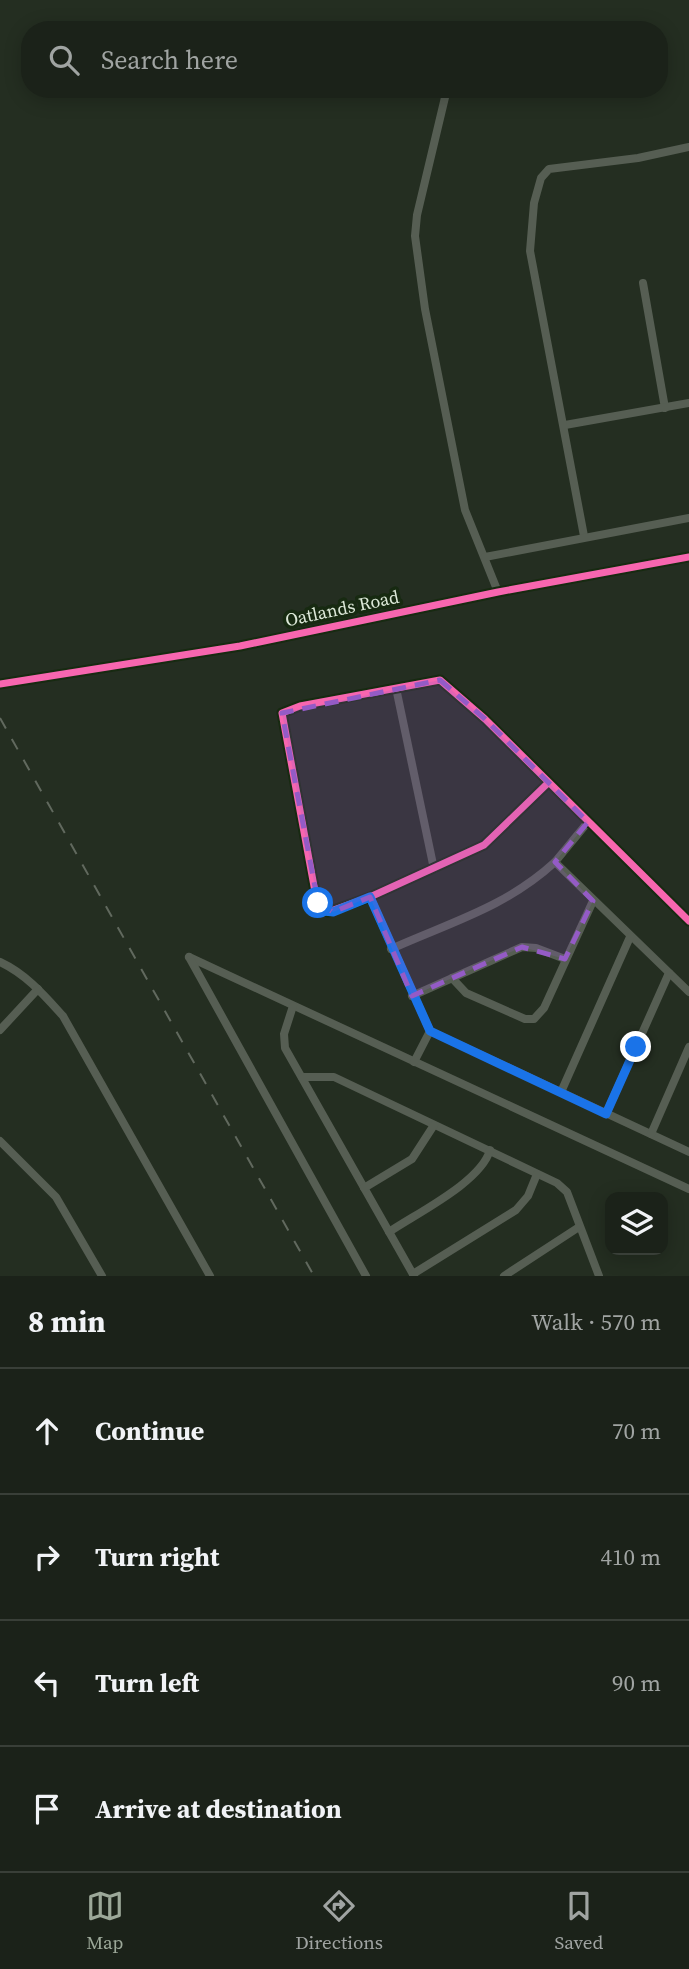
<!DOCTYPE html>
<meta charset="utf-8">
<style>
body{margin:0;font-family:"Source Serif 4",serif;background:#282f26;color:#f1f3f6}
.controls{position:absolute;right:21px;bottom:21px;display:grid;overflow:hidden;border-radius:14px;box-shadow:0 4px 18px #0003}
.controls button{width:63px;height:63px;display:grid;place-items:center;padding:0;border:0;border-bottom:2px solid #393f38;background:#1b2219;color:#f1f3f6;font:35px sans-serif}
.stop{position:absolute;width:21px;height:21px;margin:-16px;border:5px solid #1a73e8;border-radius:50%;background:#fff}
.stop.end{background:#1a73e8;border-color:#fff;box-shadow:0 2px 7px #0008}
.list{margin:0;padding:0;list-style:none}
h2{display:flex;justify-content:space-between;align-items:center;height:91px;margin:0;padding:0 28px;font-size:30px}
h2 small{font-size:23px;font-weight:400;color:#a0a4a2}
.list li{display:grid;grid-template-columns:46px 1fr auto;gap:21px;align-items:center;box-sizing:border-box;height:126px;padding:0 28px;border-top:2px solid #393f38}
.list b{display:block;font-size:26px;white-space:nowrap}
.list em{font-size:23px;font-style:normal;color:#a0a4a2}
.icon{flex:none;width:38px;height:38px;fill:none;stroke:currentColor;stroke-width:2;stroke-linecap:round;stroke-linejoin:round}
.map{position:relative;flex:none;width:689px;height:1276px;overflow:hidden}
.search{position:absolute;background:#1b2219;box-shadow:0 4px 18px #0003;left:21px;right:21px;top:21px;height:77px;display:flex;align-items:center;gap:18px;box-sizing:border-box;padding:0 24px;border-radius:28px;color:#a0a4a2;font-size:26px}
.sheet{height:595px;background:#1b2219}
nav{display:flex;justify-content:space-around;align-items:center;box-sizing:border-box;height:98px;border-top:2px solid #393f38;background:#1b2219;font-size:19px;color:#a0a4a2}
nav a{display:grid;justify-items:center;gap:4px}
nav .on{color:#9ca899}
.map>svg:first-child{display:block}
</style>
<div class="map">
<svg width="689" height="1276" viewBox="0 0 689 1276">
<rect width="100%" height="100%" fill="#242e21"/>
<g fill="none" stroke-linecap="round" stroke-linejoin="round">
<g stroke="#565e53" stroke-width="8">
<polyline points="447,89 417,215 415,236 425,309 465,510 498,592"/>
<polyline points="643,283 665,408"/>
<polyline points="565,425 689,403"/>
<polyline points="584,536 530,251 534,203 541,178 549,169 638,158 689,147"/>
<polyline points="485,557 689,518"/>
<polyline points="0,684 240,646 498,592 689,557"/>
<polyline points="396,688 434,869"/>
<polyline points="548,783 484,845 370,897 328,912 321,907 316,897 282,713 300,706 440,680 485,719 689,921"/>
<polyline points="588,822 555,862 689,992"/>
<polyline points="370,897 430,1031 689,1152"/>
<path d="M391,949C451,922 506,907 555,862"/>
<polyline points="189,957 689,1189"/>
<polyline points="189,957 366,1276"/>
<path d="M0,962C26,974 44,995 63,1016L210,1276"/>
<polyline points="452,978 466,993 525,1019 534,1019 544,1008 593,901"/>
<polyline points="412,996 522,947 536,948 565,959"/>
<polyline points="293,1006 284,1034 285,1048 414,1276"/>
<polyline points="0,1030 38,989"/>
<polyline points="414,1062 430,1031"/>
<polyline points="302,1077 334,1077 557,1183 567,1192 599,1276"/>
<polyline points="561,1092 630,937"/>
<polyline points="606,1114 669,973"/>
<polyline points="651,1134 689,1047"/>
<polyline points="0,1141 56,1197 102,1276"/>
<polyline points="364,1188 412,1159 434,1125"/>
<path d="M389,1232C417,1213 481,1182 490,1150"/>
<polyline points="413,1274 516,1210 528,1196 537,1174"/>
<polyline points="504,1276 579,1227"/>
</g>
<polyline stroke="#61695e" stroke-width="2" stroke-dasharray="12 12" stroke-linecap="butt" points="0,718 314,1276"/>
<g stroke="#172a11" stroke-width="11">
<g id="cycleway">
<polyline points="0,684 240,646 498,592 689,557"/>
<polyline points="548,783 484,845 370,897 328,912 321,907 316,897 282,713 300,706 440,680 485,719 689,921"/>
</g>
</g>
<use href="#cycleway" stroke="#f766af" stroke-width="7"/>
</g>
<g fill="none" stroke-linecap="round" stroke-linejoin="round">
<polyline stroke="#1a73e8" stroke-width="9" points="318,903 324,911 333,912 370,897 430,1031 606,1114 636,1047"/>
</g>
<path fill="#945bc6" fill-opacity="0.2" stroke="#945bc6" stroke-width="5" stroke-dasharray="14 9" stroke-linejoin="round" d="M440,680L485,719L588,822L555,862L593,901L565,959L522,947L412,996L370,897L333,912L318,903L282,713Z"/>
<g text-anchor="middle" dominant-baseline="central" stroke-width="7" stroke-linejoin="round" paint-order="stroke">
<g font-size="18" fill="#dde9d9" stroke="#172a11">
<text transform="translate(342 608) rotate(-12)">Oatlands Road</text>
</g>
</g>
</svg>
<div class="controls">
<button><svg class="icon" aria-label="layers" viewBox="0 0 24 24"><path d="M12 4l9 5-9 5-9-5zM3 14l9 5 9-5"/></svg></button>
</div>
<div class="stop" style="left:318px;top:903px"></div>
<div class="stop end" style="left:636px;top:1047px"></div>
<div class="search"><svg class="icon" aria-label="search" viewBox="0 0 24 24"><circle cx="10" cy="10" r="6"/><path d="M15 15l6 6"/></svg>Search here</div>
</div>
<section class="sheet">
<h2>8 min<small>Walk · 570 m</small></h2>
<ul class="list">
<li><svg class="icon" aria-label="ahead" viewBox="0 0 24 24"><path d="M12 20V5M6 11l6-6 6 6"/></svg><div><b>Continue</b></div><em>70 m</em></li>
<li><svg class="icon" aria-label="right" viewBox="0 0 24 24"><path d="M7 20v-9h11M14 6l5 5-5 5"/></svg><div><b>Turn right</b></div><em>410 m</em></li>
<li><svg class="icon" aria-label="left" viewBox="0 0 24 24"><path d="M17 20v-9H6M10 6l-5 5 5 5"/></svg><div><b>Turn left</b></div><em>90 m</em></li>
<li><svg class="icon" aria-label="arrive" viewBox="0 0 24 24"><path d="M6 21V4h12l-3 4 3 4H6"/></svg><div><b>Arrive at destination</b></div></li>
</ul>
</section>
<nav>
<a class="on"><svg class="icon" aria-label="map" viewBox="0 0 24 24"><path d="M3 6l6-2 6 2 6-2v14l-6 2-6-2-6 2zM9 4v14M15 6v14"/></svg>Map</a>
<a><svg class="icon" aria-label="directions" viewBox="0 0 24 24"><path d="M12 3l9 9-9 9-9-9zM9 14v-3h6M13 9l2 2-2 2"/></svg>Directions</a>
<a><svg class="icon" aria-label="saved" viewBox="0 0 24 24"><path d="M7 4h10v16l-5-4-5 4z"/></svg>Saved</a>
</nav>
